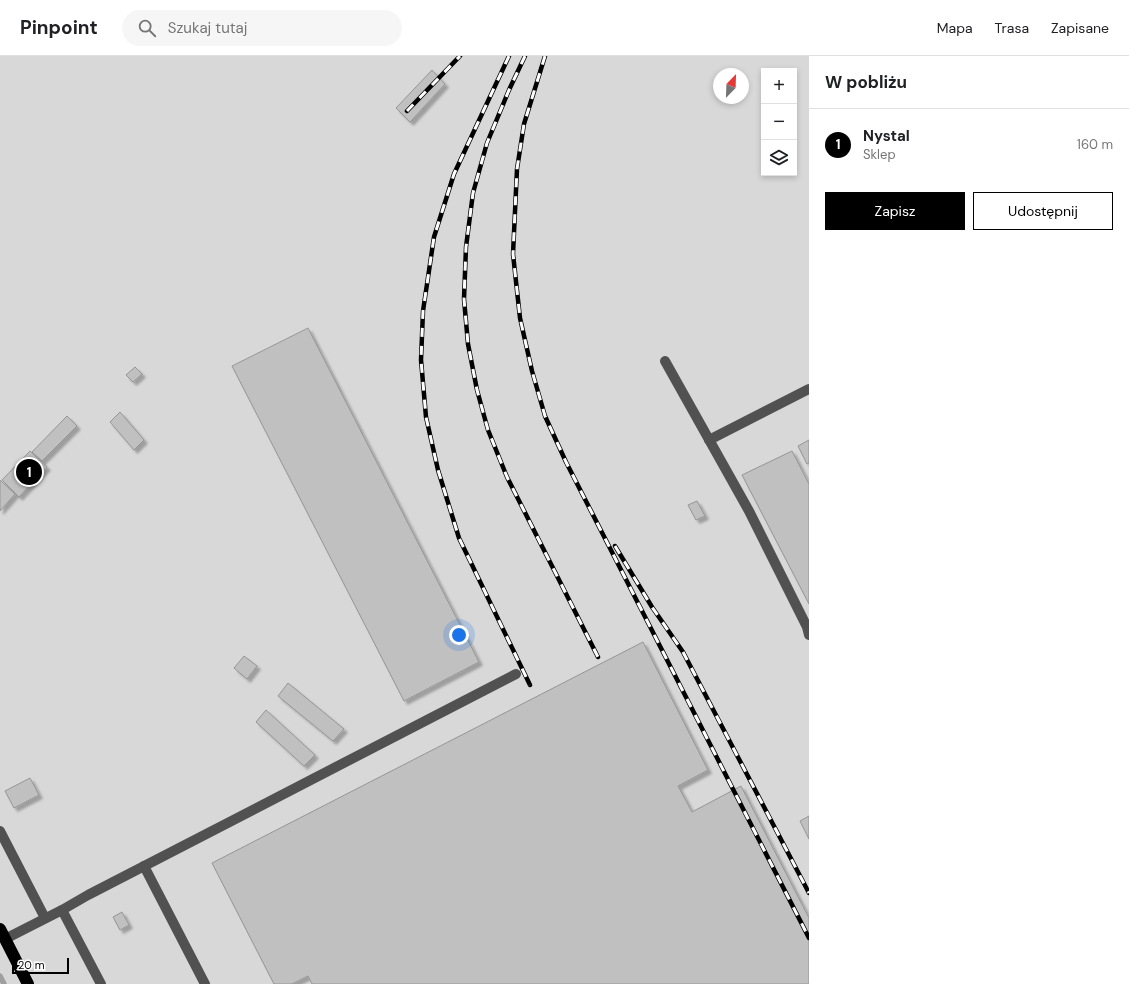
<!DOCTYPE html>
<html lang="pl">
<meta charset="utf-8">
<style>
body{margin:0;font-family:"DM Sans",sans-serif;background:#f6f6f6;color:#202124}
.controls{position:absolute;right:12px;top:12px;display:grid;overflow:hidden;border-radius:0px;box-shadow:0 2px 6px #0003}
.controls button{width:36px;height:36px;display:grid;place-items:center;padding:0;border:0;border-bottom:1px solid #e0e0e0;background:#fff;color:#202124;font:20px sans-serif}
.compass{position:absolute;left:713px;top:12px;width:36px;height:36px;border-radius:50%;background:#fff;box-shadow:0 2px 6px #0003;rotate:23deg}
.scale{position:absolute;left:12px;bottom:10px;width:57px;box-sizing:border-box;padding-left:4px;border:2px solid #000;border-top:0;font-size:11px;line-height:14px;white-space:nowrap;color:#000;-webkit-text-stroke:3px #fff;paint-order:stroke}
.you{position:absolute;left:459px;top:579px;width:14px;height:14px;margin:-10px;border:3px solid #fff;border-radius:50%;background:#1a73e8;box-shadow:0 0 0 6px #1a73e833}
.badge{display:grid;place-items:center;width:26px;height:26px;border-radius:50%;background:#000;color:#fff;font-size:13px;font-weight:700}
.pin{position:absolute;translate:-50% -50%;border:2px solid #fff;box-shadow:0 1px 4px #0006}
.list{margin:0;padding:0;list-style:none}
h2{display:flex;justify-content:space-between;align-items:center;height:52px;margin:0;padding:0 16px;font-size:17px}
h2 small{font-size:13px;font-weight:400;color:#757577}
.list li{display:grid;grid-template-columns:26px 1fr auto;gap:12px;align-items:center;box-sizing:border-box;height:72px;padding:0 16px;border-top:1px solid #e0e0e0}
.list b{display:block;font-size:15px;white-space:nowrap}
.list p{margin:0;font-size:13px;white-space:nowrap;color:#757577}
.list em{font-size:13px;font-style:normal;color:#757577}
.actions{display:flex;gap:8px;padding:12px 16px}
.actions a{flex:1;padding:9px 0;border:1px solid #000;border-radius:0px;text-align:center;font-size:14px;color:#000}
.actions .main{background:#000;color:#fff}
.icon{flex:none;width:22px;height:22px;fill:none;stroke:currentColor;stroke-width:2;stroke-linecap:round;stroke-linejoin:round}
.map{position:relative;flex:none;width:809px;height:928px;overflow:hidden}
header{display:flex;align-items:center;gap:24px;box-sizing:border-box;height:56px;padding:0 20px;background:#fff;border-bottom:1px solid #e0e0e0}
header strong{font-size:19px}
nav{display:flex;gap:22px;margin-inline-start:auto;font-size:14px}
.search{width:280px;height:36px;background:#f6f6f6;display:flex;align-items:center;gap:10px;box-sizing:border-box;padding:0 14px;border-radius:22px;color:#757577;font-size:15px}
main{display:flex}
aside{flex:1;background:#fff}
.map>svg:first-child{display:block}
</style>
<header>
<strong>Pinpoint</strong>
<div class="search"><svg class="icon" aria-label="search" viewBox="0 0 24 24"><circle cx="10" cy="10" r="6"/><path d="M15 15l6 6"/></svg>Szukaj tutaj</div>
<nav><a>Mapa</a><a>Trasa</a><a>Zapisane</a></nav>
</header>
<main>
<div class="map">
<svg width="809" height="928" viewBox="0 0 809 928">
<defs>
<filter id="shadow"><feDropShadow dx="3.5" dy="3.5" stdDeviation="1" flood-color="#0004"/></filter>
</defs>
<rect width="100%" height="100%" fill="#fff"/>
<path fill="#d8d8d8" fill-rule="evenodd" d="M0,0H809V928H0ZM764,15H794V117H764ZM719,18H743V42H719Z"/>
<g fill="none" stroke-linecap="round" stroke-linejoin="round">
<polyline stroke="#9f9f9f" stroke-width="5.5" points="0,920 4,928"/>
</g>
<g fill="#c0c0c0" stroke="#959595" filter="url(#shadow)">
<polygon points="432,14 445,28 410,66 396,52"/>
<polygon points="308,272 479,606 404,645 232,310"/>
<polygon points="135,311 142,318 133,326 126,319"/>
<polygon points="120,356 144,384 134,394 110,366"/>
<polygon points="67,360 77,370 42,405 32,396"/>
<polygon points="809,384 809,407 807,408 798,390"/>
<polygon points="30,395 47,411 19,441 2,424"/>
<polygon points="792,395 809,428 809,548 742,419"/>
<polygon points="0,424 15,438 0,455"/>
<polygon points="697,445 705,460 696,464 688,449"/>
<polygon points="643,586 708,714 678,730 692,756 741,730 809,862 809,928 312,928 308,920 292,928 274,928 212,807"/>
<polygon points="244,600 257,610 247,623 234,612"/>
<polygon points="288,627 344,673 333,685 278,640"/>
<polygon points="266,654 315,699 304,710 256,666"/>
<polygon points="30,722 39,739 14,752 5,735"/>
<polygon points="809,760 809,783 800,765"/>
<polygon points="122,856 129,869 120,874 113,861"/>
</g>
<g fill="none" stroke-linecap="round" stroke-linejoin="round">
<g stroke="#dbdbdb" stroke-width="13">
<polyline id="highway" points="0,873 28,928"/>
</g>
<g stroke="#515151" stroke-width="10">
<polyline points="665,305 749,455 807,571 809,579"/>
<polyline points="709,384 809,333"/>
<polyline points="0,775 45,862"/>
<polyline points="144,810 205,928"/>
<polyline points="62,854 88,839 516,618"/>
<polyline points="5,883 62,854 101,928"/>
</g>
<use href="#highway" stroke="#000" stroke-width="12"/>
<g stroke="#000" stroke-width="4.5">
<g id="rail">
<polyline points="509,0 454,118 434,181 423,255 421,304 426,361 438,414 459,482 530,629"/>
<polyline points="525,0 509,34 487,87 473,137 466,191 464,243 468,288 477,334 488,374 507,421 598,601"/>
<polyline points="545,0 524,68 517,113 513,198 520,262 532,315 545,360 566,406 809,882"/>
<polyline points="407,55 460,0"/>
<polyline points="615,490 652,551 683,596 809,837"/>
</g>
</g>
<use href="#rail" stroke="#fff" stroke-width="3" stroke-dasharray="9" stroke-linecap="butt"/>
</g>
</svg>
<div class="controls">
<button>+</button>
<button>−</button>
<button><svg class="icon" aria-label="layers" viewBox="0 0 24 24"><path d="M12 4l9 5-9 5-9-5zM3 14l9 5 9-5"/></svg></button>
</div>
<svg class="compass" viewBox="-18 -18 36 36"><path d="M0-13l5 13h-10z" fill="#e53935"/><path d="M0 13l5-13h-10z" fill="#757577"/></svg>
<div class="scale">20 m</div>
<div class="you"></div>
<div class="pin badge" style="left:29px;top:416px">1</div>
</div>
<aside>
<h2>W pobliżu<small></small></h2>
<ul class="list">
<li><span class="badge">1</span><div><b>Nystal</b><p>Sklep</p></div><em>160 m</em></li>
</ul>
<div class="actions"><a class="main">Zapisz</a><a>Udostępnij</a></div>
</aside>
</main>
